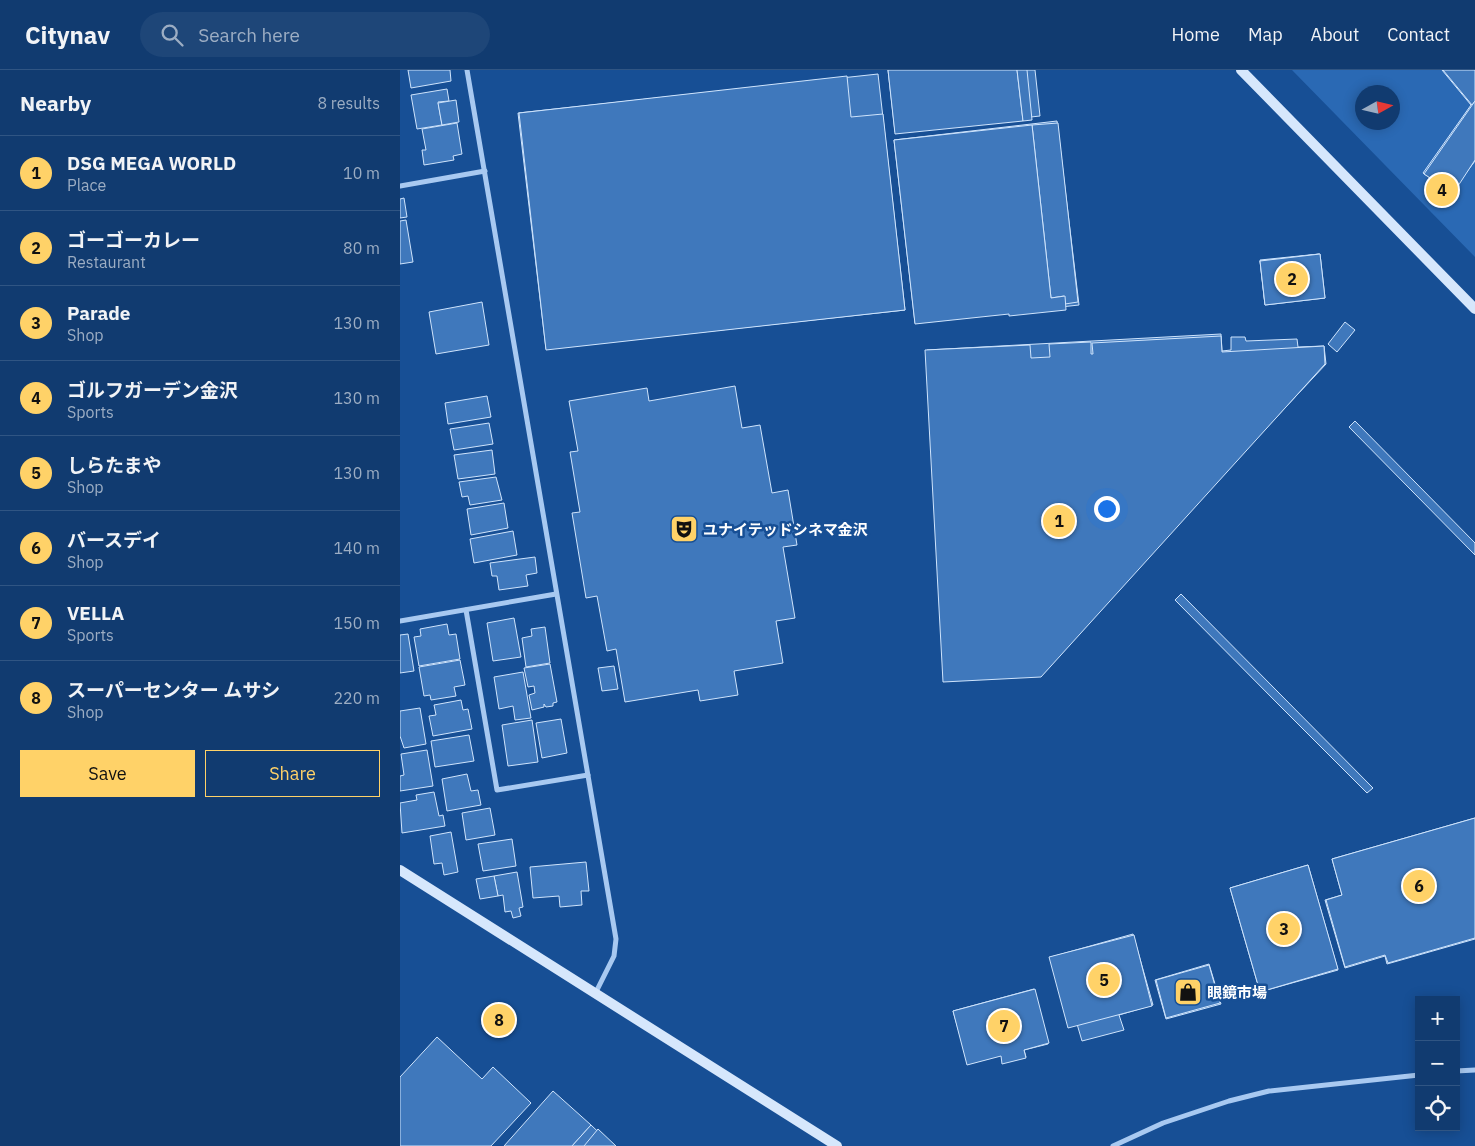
<!DOCTYPE html>
<meta charset="utf-8">
<style>
body{margin:0;font-family:"IBM Plex Sans","Noto Sans JP",sans-serif;background:#1e4678;color:#f1f3f6}
.controls{position:absolute;right:15px;bottom:15px;display:grid;overflow:hidden;border-radius:0px;box-shadow:0 2px 12px #0003}
.controls button{width:45px;height:45px;display:grid;place-items:center;padding:0;border:0;border-bottom:1px solid #305583;background:#113b70;color:#f1f3f6;font:25px sans-serif}
.compass{position:absolute;left:955px;top:15px;width:45px;height:45px;border-radius:50%;background:#113b70;box-shadow:0 2px 12px #0003;rotate:82deg}
.you{position:absolute;left:706px;top:438px;width:18px;height:18px;margin:-12px;border:4px solid #fff;border-radius:50%;background:#1a73e8;box-shadow:0 0 0 8px #1a73e833}
.badge{display:grid;place-items:center;width:32px;height:32px;border-radius:50%;background:#ffd268;color:#111;font-size:16px;font-weight:700}
.pin{position:absolute;translate:-50% -50%;border:2px solid #fff;box-shadow:0 1px 5px #0006}
.list{margin:0;padding:0;list-style:none}
h2{display:flex;justify-content:space-between;align-items:center;height:65px;margin:0;padding:0 20px;font-size:21px}
h2 small{font-size:16px;font-weight:400;color:#9cadc3}
.list li{display:grid;grid-template-columns:32px 1fr auto;gap:15px;align-items:center;box-sizing:border-box;height:75px;padding:0 20px;border-top:1px solid #305583}
.list b{display:block;font-size:19px;white-space:nowrap}
.list p{margin:0;font-size:16px;white-space:nowrap;color:#9cadc3}
.list em{font-size:16px;font-style:normal;color:#9cadc3}
.actions{display:flex;gap:10px;padding:15px 20px}
.actions a{flex:1;padding:11px 0;border:1px solid #ffd268;border-radius:0px;text-align:center;font-size:18px;color:#ffd268}
.actions .main{background:#ffd268;color:#111}
.icon{flex:none;width:28px;height:28px;fill:none;stroke:currentColor;stroke-width:2;stroke-linecap:round;stroke-linejoin:round}
.map{position:relative;flex:none;width:1075px;height:1076px;overflow:hidden}
header{display:flex;align-items:center;gap:30px;box-sizing:border-box;height:70px;padding:0 25px;background:#113b70;border-bottom:1px solid #305583}
header strong{font-size:24px}
nav{display:flex;gap:28px;margin-inline-start:auto;font-size:18px}
.search{width:350px;height:45px;background:#1e4678;display:flex;align-items:center;gap:12px;box-sizing:border-box;padding:0 18px;border-radius:28px;color:#9cadc3;font-size:19px}
main{display:flex}
aside{flex:1;background:#113b70}
.map>svg:first-child{display:block}
</style>
<header>
<strong>Citynav</strong>
<div class="search"><svg class="icon" aria-label="search" viewBox="0 0 24 24"><circle cx="10" cy="10" r="6"/><path d="M15 15l6 6"/></svg>Search here</div>
<nav><a>Home</a><a>Map</a><a>About</a><a>Contact</a></nav>
</header>
<main>
<aside>
<h2>Nearby<small>8 results</small></h2>
<ul class="list">
<li><span class="badge">1</span><div><b>DSG MEGA WORLD</b><p>Place</p></div><em>10 m</em></li>
<li><span class="badge">2</span><div><b>ゴーゴーカレー</b><p>Restaurant</p></div><em>80 m</em></li>
<li><span class="badge">3</span><div><b>Parade</b><p>Shop</p></div><em>130 m</em></li>
<li><span class="badge">4</span><div><b>ゴルフガーデン金沢</b><p>Sports</p></div><em>130 m</em></li>
<li><span class="badge">5</span><div><b>しらたまや</b><p>Shop</p></div><em>130 m</em></li>
<li><span class="badge">6</span><div><b>バースデイ</b><p>Shop</p></div><em>140 m</em></li>
<li><span class="badge">7</span><div><b>VELLA</b><p>Sports</p></div><em>150 m</em></li>
<li><span class="badge">8</span><div><b>スーパーセンター ムサシ</b><p>Shop</p></div><em>220 m</em></li>
</ul>
<div class="actions"><a class="main">Save</a><a>Share</a></div>
</aside>
<div class="map">
<svg width="1075" height="1076" viewBox="0 0 1075 1076">
<rect width="100%" height="100%" fill="#174f95"/>
<path fill="#2a69b4" fill-rule="evenodd" d="M892,0H1075V187ZM962,22H992V52H962Z"/>
<g fill="#3f78bc" stroke="#cfe4fc">
<polygon points="8,0 50,0 51,11 11,18"/>
<polygon points="488,0 635,0 640,46 495,62"/>
<polygon points="488,0 617,0 623,51 495,64"/>
<polygon points="617,0 627,0 632,50 623,51"/>
<polygon points="1042,0 1075,0 1075,91 1056,116 1046,108 1039,115 1023,103 1071,35"/>
<polygon points="1043,0 1075,0 1075,31 1072,35"/>
<polygon points="478,4 505,240 146,279 118,43"/>
<polygon points="447,6 451,47 483,44 505,240 146,280 119,43"/>
<polygon points="47,19 49,31 38,32 42,55 17,59 11,25"/>
<polygon points="56,30 59,52 42,55 38,33"/>
<polygon points="1075,31 1075,90 1058,116 1045,106 1040,114 1024,104"/>
<polygon points="657,51 679,235 515,253 494,70"/>
<polygon points="57,53 62,84 53,86 54,90 24,95 22,80 26,80 22,59"/>
<polygon points="658,53 678,232 665,234 664,226 651,228 632,55"/>
<polygon points="632,55 651,228 665,226 666,240 609,246 609,244 515,254 494,70"/>
<polygon points="4,128 7,147 0,148 0,129"/>
<polygon points="6,150 13,192 0,194 0,151"/>
<polygon points="919,184 924,227 865,234 860,190"/>
<polygon points="920,184 925,228 865,235 860,191"/>
<polygon points="920,184 925,228 865,235 860,191"/>
<polygon points="82,232 89,275 36,284 29,242"/>
<polygon points="945,252 955,260 937,282 928,274"/>
<polygon points="821,264 822,281 831,280 831,267 845,267 846,271 897,269 898,277 924,276 926,294 826,401 642,605 545,609 527,280"/>
<polygon points="821,266 822,282 924,276 925,294 641,607 543,612 525,280 630,275 631,288 650,287 649,274 691,272 691,284 693,284 692,273"/>
<polygon points="335,316 342,358 360,355 372,423 388,420 397,475 383,477 395,548 376,551 383,593 334,601 338,625 300,631 298,620 225,632 216,579 207,581 197,526 186,528 172,443 180,442 170,382 178,381 169,331 247,318 249,331"/>
<polygon points="87,326 91,347 48,354 45,333"/>
<polygon points="955,351 1075,473 1075,485 949,357"/>
<polygon points="89,353 93,374 54,380 50,359"/>
<polygon points="92,380 95,404 58,409 54,385"/>
<polygon points="96,407 102,430 70,435 68,426 62,427 59,412"/>
<polygon points="104,433 108,458 71,465 67,439"/>
<polygon points="113,461 117,485 74,493 70,469"/>
<polygon points="135,487 137,503 126,505 128,516 99,520 97,506 92,506 90,493"/>
<polygon points="781,524 973,718 967,723 879,635 775,530"/>
<polygon points="114,548 121,587 93,591 87,553"/>
<polygon points="47,554 49,565 56,564 60,589 19,596 14,567 21,566 20,559"/>
<polygon points="145,557 150,593 126,597 122,568 132,566 131,559"/>
<polygon points="8,564 14,601 0,603 0,565"/>
<polygon points="60,590 65,615 54,617 56,626 31,630 30,625 24,626 19,597"/>
<polygon points="150,594 157,632 153,633 153,636 146,637 144,634 144,637 132,640 129,625 135,623 134,616 128,617 124,598"/>
<polygon points="214,596 218,619 202,621 198,598"/>
<polygon points="123,602 131,648 115,650 113,636 99,639 94,607"/>
<polygon points="61,630 63,640 68,639 72,659 33,666 29,646 36,645 34,635"/>
<polygon points="20,638 26,674 4,678 0,666 0,641"/>
<polygon points="161,649 167,683 142,688 136,653"/>
<polygon points="132,650 138,692 108,696 102,655"/>
<polygon points="69,665 74,691 35,697 31,671"/>
<polygon points="27,680 33,716 0,721 0,706 4,705 1,684"/>
<polygon points="67,704 71,721 78,720 81,735 47,741 42,709"/>
<polygon points="34,722 39,746 43,745 45,756 2,763 0,733 17,730 16,725"/>
<polygon points="90,738 95,765 66,770 62,743"/>
<polygon points="1075,748 1075,869 987,894 985,886 945,898 925,830 942,825 932,789"/>
<polygon points="1075,748 1075,868 988,893 985,885 945,897 926,830 942,825 932,789"/>
<polygon points="51,762 58,802 44,805 42,793 34,794 30,766"/>
<polygon points="112,769 116,796 83,801 78,774"/>
<polygon points="186,792 189,821 181,821 182,835 160,837 159,826 133,828 130,797"/>
<polygon points="908,795 938,900 860,922 830,818"/>
<polygon points="908,795 938,899 860,922 830,818"/>
<polygon points="117,802 123,837 119,838 121,846 113,848 111,841 105,842 103,825 98,826 94,806"/>
<polygon points="94,806 98,826 80,829 76,809"/>
<polygon points="733,864 753,935 719,945 724,960 682,971 677,954 670,956 651,887"/>
<polygon points="734,865 752,936 668,958 649,887"/>
<polygon points="809,894 821,934 766,949 755,910"/>
<polygon points="809,895 820,933 766,948 756,910"/>
<polygon points="634,919 648,974 624,980 626,987 603,993 601,985 568,994 553,941"/>
<polygon points="635,919 649,973 624,980 626,988 602,994 601,986 567,995 553,941"/>
<polygon points="37,967 82,1009 93,997 131,1033 91,1076 0,1076 0,1007"/>
<polygon points="153,1021 191,1055 172,1076 104,1076"/>
<polygon points="191,1055 213,1076 172,1076"/>
<polygon points="198,1059 216,1076 184,1076"/>
</g>
<g fill="none" stroke-linecap="round" stroke-linejoin="round">
<g stroke="#a8c9f1" stroke-width="5">
<polyline points="67,0 216,869 214,886 195,924"/>
<polyline points="0,116 85,101"/>
<polyline points="66,540 97,720 188,705"/>
<polyline points="0,551 156,524"/>
<polyline points="1056,1001 1075,1000"/>
<polyline points="713,1076 763,1053 829,1031 869,1021 1019,1005"/>
</g>
<g stroke="#d6e7fc" stroke-width="10">
<polyline points="841,0 1075,239"/>
<polyline points="0,800 437,1076"/>
</g>
</g>
<defs>
<g id="theatre-square" transform="scale(1.4375)"><rect x="-9" y="-9" width="18" height="18" rx="4" fill="#ffd268" stroke="#174f95"/><path d="M-5-5.5Q0-4 5-5.5V0Q5 5 0 6Q-5 5-5 0ZM-3.3-2.5H-1v1.5H-3.3ZM1-2.5H3.3v1.5H1ZM-2.8 1Q0 5.5 2.8 1Z" fill="#111"/></g>
<g id="shop-square" transform="scale(1.4375)"><rect x="-9" y="-9" width="18" height="18" rx="4" fill="#ffd268" stroke="#174f95"/><path d="M-5-2.5h2.3a2.7 3.5 0 0 1 5.4 0H5L5.5 6h-11ZM-1.5-2.5h3a1.5 2.3 0 0 0-3 0Z" fill="#111"/></g>
</defs>
<g fill-rule="evenodd">
<use href="#theatre-square" x="284" y="459"/>
<use href="#shop-square" x="788" y="922"/>
</g>
<g text-anchor="middle" dominant-baseline="central" stroke-width="5" stroke-linejoin="round" paint-order="stroke">
<g font-size="15" font-weight="bold" fill="#fff" stroke="#174f95" text-anchor="start">
<text x="303" y="459">ユナイテッドシネマ金沢</text>
<text x="807" y="922">眼鏡市場</text>
</g>
</g>
</svg>
<div class="controls">
<button>+</button>
<button>−</button>
<button><svg class="icon" aria-label="locate" viewBox="0 0 24 24"><circle cx="12" cy="12" r="6"/><path d="M12 2v4M12 18v4M2 12h4M18 12h4"/></svg></button>
</div>
<svg class="compass" viewBox="-18 -18 36 36"><path d="M0-13l5 13h-10z" fill="#e53935"/><path d="M0 13l5-13h-10z" fill="#9cadc3"/></svg>
<div class="you"></div>
<div class="pin badge" style="left:659px;top:451px">1</div>
<div class="pin badge" style="left:892px;top:209px">2</div>
<div class="pin badge" style="left:884px;top:859px">3</div>
<div class="pin badge" style="left:1042px;top:120px">4</div>
<div class="pin badge" style="left:704px;top:910px">5</div>
<div class="pin badge" style="left:1019px;top:816px">6</div>
<div class="pin badge" style="left:604px;top:956px">7</div>
<div class="pin badge" style="left:99px;top:950px">8</div>
</div>
</main>
